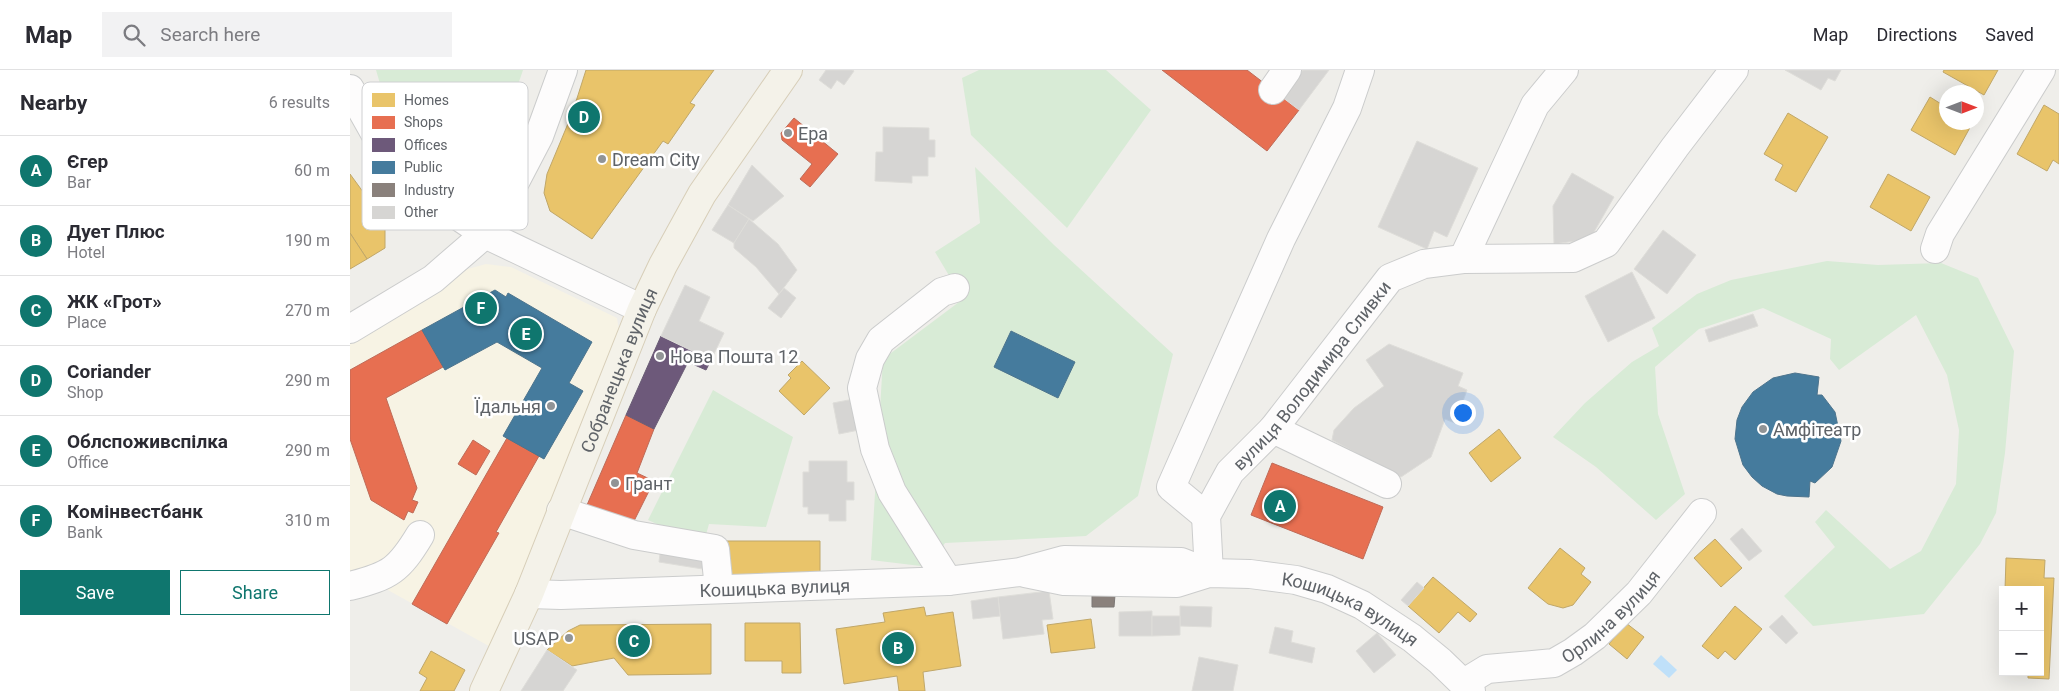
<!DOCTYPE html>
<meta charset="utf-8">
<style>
body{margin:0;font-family:Roboto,sans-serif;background:#f2f2f3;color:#2b2b33}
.controls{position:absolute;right:15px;bottom:15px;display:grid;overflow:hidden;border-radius:0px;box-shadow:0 5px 20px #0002}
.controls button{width:45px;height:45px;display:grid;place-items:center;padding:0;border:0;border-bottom:1px solid #e1e1e2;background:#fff;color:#2b2b33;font:25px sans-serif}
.compass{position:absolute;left:1589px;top:15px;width:45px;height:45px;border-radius:50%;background:#fff;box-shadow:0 5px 20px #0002;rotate:90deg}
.you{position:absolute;left:1112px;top:342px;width:18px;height:18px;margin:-12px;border:4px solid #fff;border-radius:50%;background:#1a73e8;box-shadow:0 0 0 8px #1a73e833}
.badge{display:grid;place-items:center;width:32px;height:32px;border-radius:50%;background:#0f766e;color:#fff;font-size:16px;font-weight:700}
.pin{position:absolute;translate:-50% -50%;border:2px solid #fff;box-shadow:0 1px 5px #0006}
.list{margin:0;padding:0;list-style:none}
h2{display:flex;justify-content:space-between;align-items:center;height:65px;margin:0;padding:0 20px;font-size:21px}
h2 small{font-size:16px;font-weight:400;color:#7c7c81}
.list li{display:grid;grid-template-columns:32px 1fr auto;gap:15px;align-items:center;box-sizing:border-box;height:70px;padding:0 20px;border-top:1px solid #e1e1e2}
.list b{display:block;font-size:19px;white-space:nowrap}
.list p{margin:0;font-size:16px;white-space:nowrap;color:#7c7c81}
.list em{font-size:16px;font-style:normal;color:#7c7c81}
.actions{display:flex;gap:10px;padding:15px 20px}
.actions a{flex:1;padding:11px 0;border:1px solid #0f766e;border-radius:0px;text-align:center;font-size:18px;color:#0f766e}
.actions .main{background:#0f766e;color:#fff}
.icon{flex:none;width:28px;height:28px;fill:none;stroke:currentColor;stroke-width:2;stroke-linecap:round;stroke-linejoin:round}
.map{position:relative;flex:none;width:1709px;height:621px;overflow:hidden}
header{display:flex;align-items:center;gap:30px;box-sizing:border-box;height:70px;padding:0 25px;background:#fff;border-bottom:1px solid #e1e1e2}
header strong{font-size:24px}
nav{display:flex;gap:28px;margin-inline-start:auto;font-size:18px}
.search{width:350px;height:45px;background:#f2f2f3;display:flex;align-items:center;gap:12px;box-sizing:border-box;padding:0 18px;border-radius:0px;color:#7c7c81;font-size:19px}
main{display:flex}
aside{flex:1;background:#fff}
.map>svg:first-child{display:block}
</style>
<header>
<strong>Map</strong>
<div class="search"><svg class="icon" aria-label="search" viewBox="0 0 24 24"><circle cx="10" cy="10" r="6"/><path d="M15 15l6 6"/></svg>Search here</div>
<nav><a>Map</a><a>Directions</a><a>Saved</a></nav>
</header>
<main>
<aside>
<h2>Nearby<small>6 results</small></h2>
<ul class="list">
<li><span class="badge">A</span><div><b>Єгер</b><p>Bar</p></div><em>60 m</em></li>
<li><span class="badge">B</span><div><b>Дует Плюс</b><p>Hotel</p></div><em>190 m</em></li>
<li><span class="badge">C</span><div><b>ЖК «Грот»</b><p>Place</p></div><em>270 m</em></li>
<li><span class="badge">D</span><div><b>Coriander</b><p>Shop</p></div><em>290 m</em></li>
<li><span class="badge">E</span><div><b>Облспоживспілка</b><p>Office</p></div><em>290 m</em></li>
<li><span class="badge">F</span><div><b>Комінвестбанк</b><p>Bank</p></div><em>310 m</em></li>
</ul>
<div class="actions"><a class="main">Save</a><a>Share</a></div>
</aside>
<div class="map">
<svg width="1709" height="621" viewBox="0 0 1709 621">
<rect width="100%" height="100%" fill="#efeeea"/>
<polygon fill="#f7f3e4" points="136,194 161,197 267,248 270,267 146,580 36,519 0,512 0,267 114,200"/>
<g fill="#d8ebd6">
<path d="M26,0H173C162,33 132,111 87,96C73,92 63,83 55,71C40,50 33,24 26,0Z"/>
<polygon points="629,0 756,0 801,40 717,158 621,65 612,8"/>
<polygon points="625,97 704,175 823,284 788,426 736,466 595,473 579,497 521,490 533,289 613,229 585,182 630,153"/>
<polygon points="1477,191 1528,195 1591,193 1628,208 1664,281 1655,383 1646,443 1630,474 1574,544 1463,556 1434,526 1485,477 1465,452 1476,440 1540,499 1571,481 1606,414 1609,360 1597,305 1566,245 1489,300 1480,289 1481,269 1413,238 1349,259 1305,297 1308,344 1335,424 1306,450 1246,397 1203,367 1235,333 1282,292 1309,276 1302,258 1347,224 1381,210"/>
<polygon points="363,320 443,367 416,457 359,454 353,475 298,450"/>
</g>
<polygon fill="#bfe0f9" points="1311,585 1327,600 1319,608 1303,594"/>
<g fill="#e9c46a" stroke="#c0a769">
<polygon points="236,0 364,0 340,33 345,35 318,74 313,71 242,169 200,141 194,123 197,104 222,44"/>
<polygon points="1594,0 1648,0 1634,25 1593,2"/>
<polygon points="1580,27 1596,37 1596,52 1623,52 1605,85 1561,60"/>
<polygon points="1694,35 1709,44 1709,94 1703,90 1697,101 1667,84"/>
<polygon points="1438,43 1478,67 1446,122 1425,110 1433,95 1414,84"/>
<polygon points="0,104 35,152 35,178 17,189 0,163"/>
<polygon points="1538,104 1580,127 1561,161 1520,137"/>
<polygon points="0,163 17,189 0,199"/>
<polygon points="452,291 480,318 454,345 429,321 441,308 438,305"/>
<polygon points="1149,359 1171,388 1141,412 1119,383"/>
<polygon points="1365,469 1392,498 1371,517 1344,488"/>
<polygon points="375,471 470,471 470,505 375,506"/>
<polygon points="1210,478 1235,498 1231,504 1241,512 1223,535 1213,538 1198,534 1178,518"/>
<polygon points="1656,488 1695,490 1694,508 1704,508 1699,609 1678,608 1678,602 1690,602 1690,520 1655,520"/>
<polygon points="1083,507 1127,544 1120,552 1108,542 1089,563 1058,536"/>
<polygon points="1385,536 1412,559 1385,590 1375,581 1368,589 1352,576"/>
<polygon points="574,537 576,546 603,542 611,596 573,602 575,621 549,621 547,606 494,614 486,559 535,552 533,543"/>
<polygon points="741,549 745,578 701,583 697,555"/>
<polygon points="395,553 450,553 451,603 432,603 432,591 395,591"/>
<polygon points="1276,553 1294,567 1277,589 1259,574"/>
<polygon points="361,554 361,604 278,605 264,588 222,596 197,580 218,561 230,555"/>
<polygon points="81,581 115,600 104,621 70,621 77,608 69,603"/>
</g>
<g fill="#e76f51" stroke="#be6b58">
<polygon points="812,0 897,0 949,40 917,81"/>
<polygon points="444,48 488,84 460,117 450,109 462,94 432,70 431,63"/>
<polygon points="72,260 93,297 36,328 67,418 62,430 68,432 63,443 58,441 54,450 21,430 0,369 0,300"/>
<polygon points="276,345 304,359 287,403 304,411 281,457 237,435"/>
<polygon points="157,368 189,386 146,462 149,463 97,554 62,534"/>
<polygon points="123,370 140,381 126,405 108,394"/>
<polygon points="922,393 1033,437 1013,489 901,445"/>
</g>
<polygon fill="#6d597a" stroke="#695c75" points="311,266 361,290 356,300 338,292 304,359 276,345"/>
<g fill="#457b9d" stroke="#4d748d">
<polygon points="145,220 156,227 158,223 242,272 219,313 233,321 194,389 153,366 192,298 147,272 95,300 72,260"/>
<polygon points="661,261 725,292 708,328 644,297"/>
<polygon points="1445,303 1469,307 1467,325 1472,325 1485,342 1491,371 1482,397 1465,413 1460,411 1459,427 1437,426 1427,424 1412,416 1402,407 1393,395 1385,369 1387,350 1392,337 1403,322 1423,308"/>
</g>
<polygon fill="#8a817c" stroke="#7d7876" points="742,524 765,525 764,537 742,537"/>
<g fill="#d6d5d3" stroke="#deddd9">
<polygon points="476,0 502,0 504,1 494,15 487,10 481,19 469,10"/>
<polygon points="953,0 979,0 949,40 932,27"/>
<polygon points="1435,0 1491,0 1485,11 1478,8 1471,20"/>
<polygon points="533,57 579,58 579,70 585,70 585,87 578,87 578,106 562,106 562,113 525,111 526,82 533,82"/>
<polygon points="1067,71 1128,98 1097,167 1084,161 1077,179 1028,157"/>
<polygon points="402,95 434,126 403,151 378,135"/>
<polygon points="1222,103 1264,127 1240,169 1204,174 1203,136"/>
<polygon points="378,135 399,149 384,173 362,160"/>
<polygon points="399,149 428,174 447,200 429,224 406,197 384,178 384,173"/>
<polygon points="1313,160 1346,185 1317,224 1284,199"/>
<polygon points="1282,202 1305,248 1258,272 1235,226"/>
<polygon points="335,215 360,227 349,251 374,263 361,290 311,266"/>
<polygon points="434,218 446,228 431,248 418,238"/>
<polygon points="1403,244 1408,256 1359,272 1355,260"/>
<polygon points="1039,274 1113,303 1108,316 1117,320 1105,353 1095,349 1081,387 1051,407 982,370 984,360 1004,338 1034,316 1016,290"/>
<polygon points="504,329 509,360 489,364 483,333"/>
<polygon points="459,391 497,391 497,412 504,412 504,430 496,430 496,451 479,451 479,444 458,444 458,437 453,437 453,402 459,402"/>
<polygon points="1392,458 1412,481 1399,491 1380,469"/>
<polygon points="311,476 362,483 359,500 309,492"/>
<polygon points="1067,512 1074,518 1058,536 1051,530"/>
<polygon points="699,521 703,549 692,550 694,564 653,569 648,527"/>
<polygon points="648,527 650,546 623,549 621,531"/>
<polygon points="830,536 862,537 861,557 830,556"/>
<polygon points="802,541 802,566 769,566 769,542"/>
<polygon points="1432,545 1448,563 1436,574 1419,557"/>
<polygon points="802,546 830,546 830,565 802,566"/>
<polygon points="925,557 943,561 941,572 965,578 962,593 919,583"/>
<polygon points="1027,563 1046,585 1024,603 1006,581"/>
<polygon points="197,580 227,600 213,621 171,621"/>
<polygon points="849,587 888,595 883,621 842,621"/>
</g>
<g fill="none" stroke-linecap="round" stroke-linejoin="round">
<g stroke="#cbcccc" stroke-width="30">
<g id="minor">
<polyline points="0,19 45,99 62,115 135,164 292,239"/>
<polyline points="923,20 937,0"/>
<polyline points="1585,179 1590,164 1691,0"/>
<polyline points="1113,189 1185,35 1214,0"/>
<polyline points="0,259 83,209 135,164 154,133 189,66 213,0"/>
<polyline points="923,359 1037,414"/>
<polyline points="211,441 284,465 365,479 369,519"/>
<polyline points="856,446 821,417 931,169 997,38 1010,0"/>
<path id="s1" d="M675,503L714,511L827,513L859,503L900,504L946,510L977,519L1012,535L1062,568L1090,591L1121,621"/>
<path id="s2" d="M859,503L856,446L880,402L923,359L1040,208L1074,194L1113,189L1223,188L1256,173L1325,77L1384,0"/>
<polyline points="598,511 542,422 525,379 512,318 520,289 531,270 592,222 605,218"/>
<path d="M0,516C40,506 49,500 70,465"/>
<path id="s3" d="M179,524L211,525L598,511L670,502L714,490L831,492L859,503"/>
<path id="s4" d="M1114,613L1137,599L1204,593L1223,582L1245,566L1289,523L1352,443"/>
</g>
</g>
<g stroke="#d7ceb8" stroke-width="30">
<g id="major">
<path id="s5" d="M134,621L179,524L292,239L313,195L352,124L438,0"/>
</g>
</g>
<use href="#minor" stroke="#fdfcfc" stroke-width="28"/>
<use href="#major" stroke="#f4f2e9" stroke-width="28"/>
</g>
<g fill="#919496" stroke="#fff" stroke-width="2">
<circle cx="438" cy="63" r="5"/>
<circle cx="252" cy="89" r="5"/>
<circle cx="310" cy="286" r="5"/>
<circle cx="201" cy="336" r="5"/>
<circle cx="1413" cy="359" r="5"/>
<circle cx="265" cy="413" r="5"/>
<circle cx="219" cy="568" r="5"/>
</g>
<g text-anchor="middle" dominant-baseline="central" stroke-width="5" stroke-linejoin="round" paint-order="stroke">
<g font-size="18" fill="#5f6368" stroke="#fff" text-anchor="start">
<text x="448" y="63">Ера</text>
<text x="262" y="89">Dream City</text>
<text x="320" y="286">Нова Пошта 12</text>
<text x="191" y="336" text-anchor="end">Їдальня</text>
<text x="1423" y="359">Амфітеатр</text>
<text x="275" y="413">Грант</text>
<text x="209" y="568" text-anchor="end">USAP</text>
</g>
<g font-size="18" fill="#5f6368" stroke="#fff">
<text stroke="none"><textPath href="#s5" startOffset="348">Собранецька вулиця</textPath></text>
<text stroke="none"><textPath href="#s2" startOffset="234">вулиця Володимира Сливки</textPath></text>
<text stroke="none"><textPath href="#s3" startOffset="246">Кошицька вулиця</textPath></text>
<text stroke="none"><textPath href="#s1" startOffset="335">Кошицька вулиця</textPath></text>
<text stroke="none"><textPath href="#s4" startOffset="168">Орлина вулиця</textPath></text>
</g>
</g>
<rect x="12" y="12" width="166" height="148" rx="8" fill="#fff" stroke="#cfd0d2" stroke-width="1"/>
<rect x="22" y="23" width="23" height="14" fill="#e9c46a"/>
<rect x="22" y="46" width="23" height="13" fill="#e76f51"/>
<rect x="22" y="68" width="23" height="14" fill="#6d597a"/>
<rect x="22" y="91" width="23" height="13" fill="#457b9d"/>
<rect x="22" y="113" width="23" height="14" fill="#8a817c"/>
<rect x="22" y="136" width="23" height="13" fill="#d6d5d3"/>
<g font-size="14" fill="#5f6368">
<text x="54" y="35">Homes</text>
<text x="54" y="57">Shops</text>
<text x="54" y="80">Offices</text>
<text x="54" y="102">Public</text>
<text x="54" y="125">Industry</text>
<text x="54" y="147">Other</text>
</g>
</svg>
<div class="controls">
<button>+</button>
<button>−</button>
</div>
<svg class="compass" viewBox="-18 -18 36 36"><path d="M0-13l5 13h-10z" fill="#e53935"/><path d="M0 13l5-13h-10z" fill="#7c7c81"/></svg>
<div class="you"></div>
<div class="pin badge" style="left:930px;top:436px">A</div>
<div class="pin badge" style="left:548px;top:578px">B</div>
<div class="pin badge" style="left:284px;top:571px">C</div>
<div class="pin badge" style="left:234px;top:47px">D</div>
<div class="pin badge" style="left:176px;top:264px">E</div>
<div class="pin badge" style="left:131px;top:238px">F</div>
</div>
</main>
